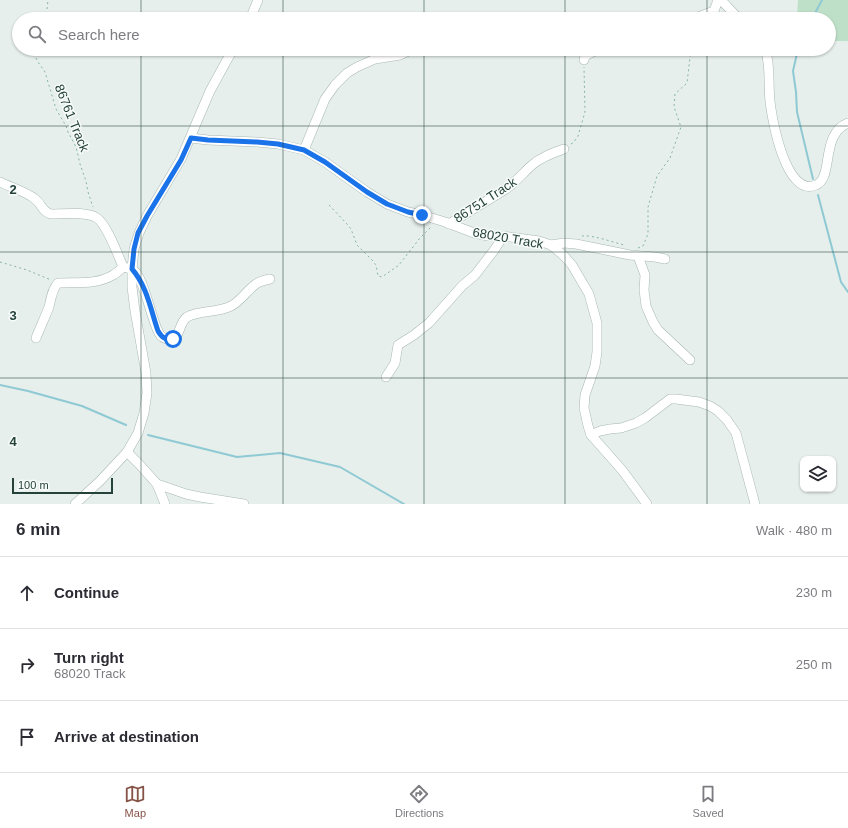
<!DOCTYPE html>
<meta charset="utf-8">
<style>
body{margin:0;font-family:Arial,sans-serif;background:#f2f2f3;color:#2b2b33}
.controls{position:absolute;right:12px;bottom:12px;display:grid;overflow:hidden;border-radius:8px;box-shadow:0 1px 3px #0004}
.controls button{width:36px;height:36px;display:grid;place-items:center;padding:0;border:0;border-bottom:1px solid #e1e1e2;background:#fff;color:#2b2b33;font:20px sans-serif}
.scale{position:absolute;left:12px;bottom:10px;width:101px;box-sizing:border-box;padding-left:4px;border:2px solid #24423a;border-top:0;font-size:11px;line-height:14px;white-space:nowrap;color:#24423a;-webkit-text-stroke:3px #f7fbf9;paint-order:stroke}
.stop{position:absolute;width:12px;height:12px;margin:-9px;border:3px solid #1a73e8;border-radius:50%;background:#fff}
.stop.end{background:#1a73e8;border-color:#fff;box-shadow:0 1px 4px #0008}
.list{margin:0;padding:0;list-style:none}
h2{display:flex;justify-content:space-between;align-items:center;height:52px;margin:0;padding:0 16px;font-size:17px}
h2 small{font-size:13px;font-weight:400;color:#7c7c81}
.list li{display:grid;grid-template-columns:26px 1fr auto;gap:12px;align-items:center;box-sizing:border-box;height:72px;padding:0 16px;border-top:1px solid #e1e1e2}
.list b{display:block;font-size:15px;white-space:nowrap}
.list p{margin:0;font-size:13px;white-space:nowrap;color:#7c7c81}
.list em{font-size:13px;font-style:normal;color:#7c7c81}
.icon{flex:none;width:22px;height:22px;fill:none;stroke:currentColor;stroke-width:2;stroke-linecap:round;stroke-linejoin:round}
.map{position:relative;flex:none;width:848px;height:504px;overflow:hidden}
.search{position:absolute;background:#fff;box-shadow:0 1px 3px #0004;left:12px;right:12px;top:12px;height:44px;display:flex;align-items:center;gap:10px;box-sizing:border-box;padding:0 14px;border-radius:22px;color:#7c7c81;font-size:15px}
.sheet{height:268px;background:#fff}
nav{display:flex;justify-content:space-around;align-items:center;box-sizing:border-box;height:56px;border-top:1px solid #e1e1e2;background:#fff;font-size:11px;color:#7c7c81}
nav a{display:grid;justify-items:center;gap:2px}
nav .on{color:#855347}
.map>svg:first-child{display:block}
</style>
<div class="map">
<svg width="848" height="504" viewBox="0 0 848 504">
<rect width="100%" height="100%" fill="#e6efeb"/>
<polygon fill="#bfe0c8" points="798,0 848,0 848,41 829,41 829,19 797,19"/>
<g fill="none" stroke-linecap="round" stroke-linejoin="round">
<g stroke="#8ec9d4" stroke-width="2">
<polyline points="812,19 822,0"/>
<polyline points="798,49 793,71 796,92 797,112 813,179"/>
<polyline points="818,195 841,282 848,292"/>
<polyline points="0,385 28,391 82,406 126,425"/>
<polyline points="148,435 237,457 280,453 340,467 404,504"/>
</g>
<g stroke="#a8b8b2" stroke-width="10">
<g id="minor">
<polyline points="721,0 739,19"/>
<polyline points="250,19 258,0"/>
<polyline points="693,19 714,11 718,0"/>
<polyline points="467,49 468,50"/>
<path d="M765,49C771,65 768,84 770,101C772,120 786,198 816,185C834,178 820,134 848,123"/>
<polyline points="584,60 585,56 598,49"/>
<polyline points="191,138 208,140 257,142 278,144 304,150 325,162 367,192 387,204 408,212 422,215 445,222 474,233 488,236 503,236 539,241 551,245 563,255 572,265 589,294 597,323 597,352 595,366 585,395 584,408 588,426 591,435 622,470 647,504"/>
<polyline points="304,150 325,99 335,85 347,73 357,67 375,59 400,55 413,49"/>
<path d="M0,182C10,187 27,192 35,199C42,204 42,212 51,214C63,214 87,211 97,218C107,225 118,255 123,267C126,268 130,268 132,269C144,275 151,320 159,333C161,337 164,339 169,339C181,340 178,323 187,317C199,310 218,313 231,306C241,301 247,290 256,284C260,281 265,280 270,279"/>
<path d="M449,224L506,189C516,182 523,173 532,165C541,157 553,153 564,149"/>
<polyline points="551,245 564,243 576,244 630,255 655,257 665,259"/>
<polyline points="638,256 645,275 644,290 646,306 653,322 658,330 690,360"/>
<path d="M36,338C40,328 45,317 49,307C51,299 52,289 58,283C76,282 97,285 113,275C117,273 120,270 123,267"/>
<polyline points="386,377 395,363 398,345 414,335 429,323 462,286 475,275 495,249 503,236"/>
<polyline points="591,435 600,431 610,429 621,428 636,423 645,418 670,399 676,399 699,402 710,406 718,411 727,420 736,433 755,504"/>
<polyline points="127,452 139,464 157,484 165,504"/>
<polyline points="157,484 186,494 200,497 244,504"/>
<polyline points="75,504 100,481 127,452 138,433 144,413 147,393 146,373 135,311 132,287 132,269 134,249 139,233 147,216 181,159 210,91 233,49"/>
</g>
</g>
<g stroke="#86b3a5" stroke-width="1" stroke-dasharray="2 3" stroke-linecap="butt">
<polyline points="46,19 48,0"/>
<polyline points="39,49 37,51 36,58 38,62 45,72 56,109 66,126 68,132 76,147 80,164 86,181 88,192 93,207"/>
<polyline points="571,144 574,142 578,136 585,112 584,67"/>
<polyline points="329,205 347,224 351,229 357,245 372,260 376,265 378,276 382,277 399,265 420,238 432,226"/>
<path d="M582,236C594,235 612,242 624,245"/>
<polyline points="638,248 643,246 648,234 648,207 657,176 670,158 681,127 674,107 675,94 687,83 691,49"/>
<polyline points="0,262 27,270 51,280"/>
</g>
<use href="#minor" stroke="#fff" stroke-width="9"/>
</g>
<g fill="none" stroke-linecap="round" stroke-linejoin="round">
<path stroke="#1a73e8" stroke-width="5" d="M173,339C166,340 162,338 158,331C151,311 147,286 132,269L134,249L138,233L147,216L181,160L191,138L208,140L257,142L278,144L304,150L325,162L367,192L387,204L408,212L422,215"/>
</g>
<path fill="none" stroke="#24423a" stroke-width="1" stroke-opacity="0.55" d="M141,0V19M283,0V19M424,0V19M565,0V19M707,0V19M141,49V504M283,49V504M424,49V504M565,49V504M707,49V504M0,126H848M0,252H848M0,378H848"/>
<g text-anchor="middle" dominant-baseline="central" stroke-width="3" stroke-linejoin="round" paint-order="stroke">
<g font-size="13" fill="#24423a" stroke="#f7fbf9">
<text transform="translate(72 118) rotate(68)">86761 Track</text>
<text transform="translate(485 200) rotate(-33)">86751 Track</text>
<text transform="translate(508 238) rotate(10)">68020 Track</text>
</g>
</g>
<g font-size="13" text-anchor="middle" font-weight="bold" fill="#24423a" stroke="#f7fbf9" stroke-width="3" stroke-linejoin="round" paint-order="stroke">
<text x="13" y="194">2</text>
<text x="13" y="320">3</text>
<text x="13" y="446">4</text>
</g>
</svg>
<div class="controls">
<button><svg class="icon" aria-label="layers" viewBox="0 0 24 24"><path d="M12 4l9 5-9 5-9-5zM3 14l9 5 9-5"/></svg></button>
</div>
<div class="scale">100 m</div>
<div class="stop" style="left:173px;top:339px"></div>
<div class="stop end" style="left:422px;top:215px"></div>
<div class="search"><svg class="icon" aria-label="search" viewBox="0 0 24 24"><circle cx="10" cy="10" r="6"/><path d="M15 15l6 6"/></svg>Search here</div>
</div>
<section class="sheet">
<h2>6 min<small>Walk · 480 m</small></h2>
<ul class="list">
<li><svg class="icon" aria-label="ahead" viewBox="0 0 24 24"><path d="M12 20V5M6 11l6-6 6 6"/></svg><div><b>Continue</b></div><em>230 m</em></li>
<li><svg class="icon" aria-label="right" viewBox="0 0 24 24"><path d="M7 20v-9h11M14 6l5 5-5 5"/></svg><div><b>Turn right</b><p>68020 Track</p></div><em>250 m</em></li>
<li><svg class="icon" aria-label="arrive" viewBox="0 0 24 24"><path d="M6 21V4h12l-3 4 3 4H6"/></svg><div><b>Arrive at destination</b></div></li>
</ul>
</section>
<nav>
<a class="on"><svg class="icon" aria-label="map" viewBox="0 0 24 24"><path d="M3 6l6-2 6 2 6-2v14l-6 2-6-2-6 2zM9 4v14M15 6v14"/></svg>Map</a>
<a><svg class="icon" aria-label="directions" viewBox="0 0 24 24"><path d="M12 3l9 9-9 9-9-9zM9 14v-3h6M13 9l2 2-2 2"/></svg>Directions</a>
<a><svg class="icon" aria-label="saved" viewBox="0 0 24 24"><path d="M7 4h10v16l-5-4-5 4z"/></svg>Saved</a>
</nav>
